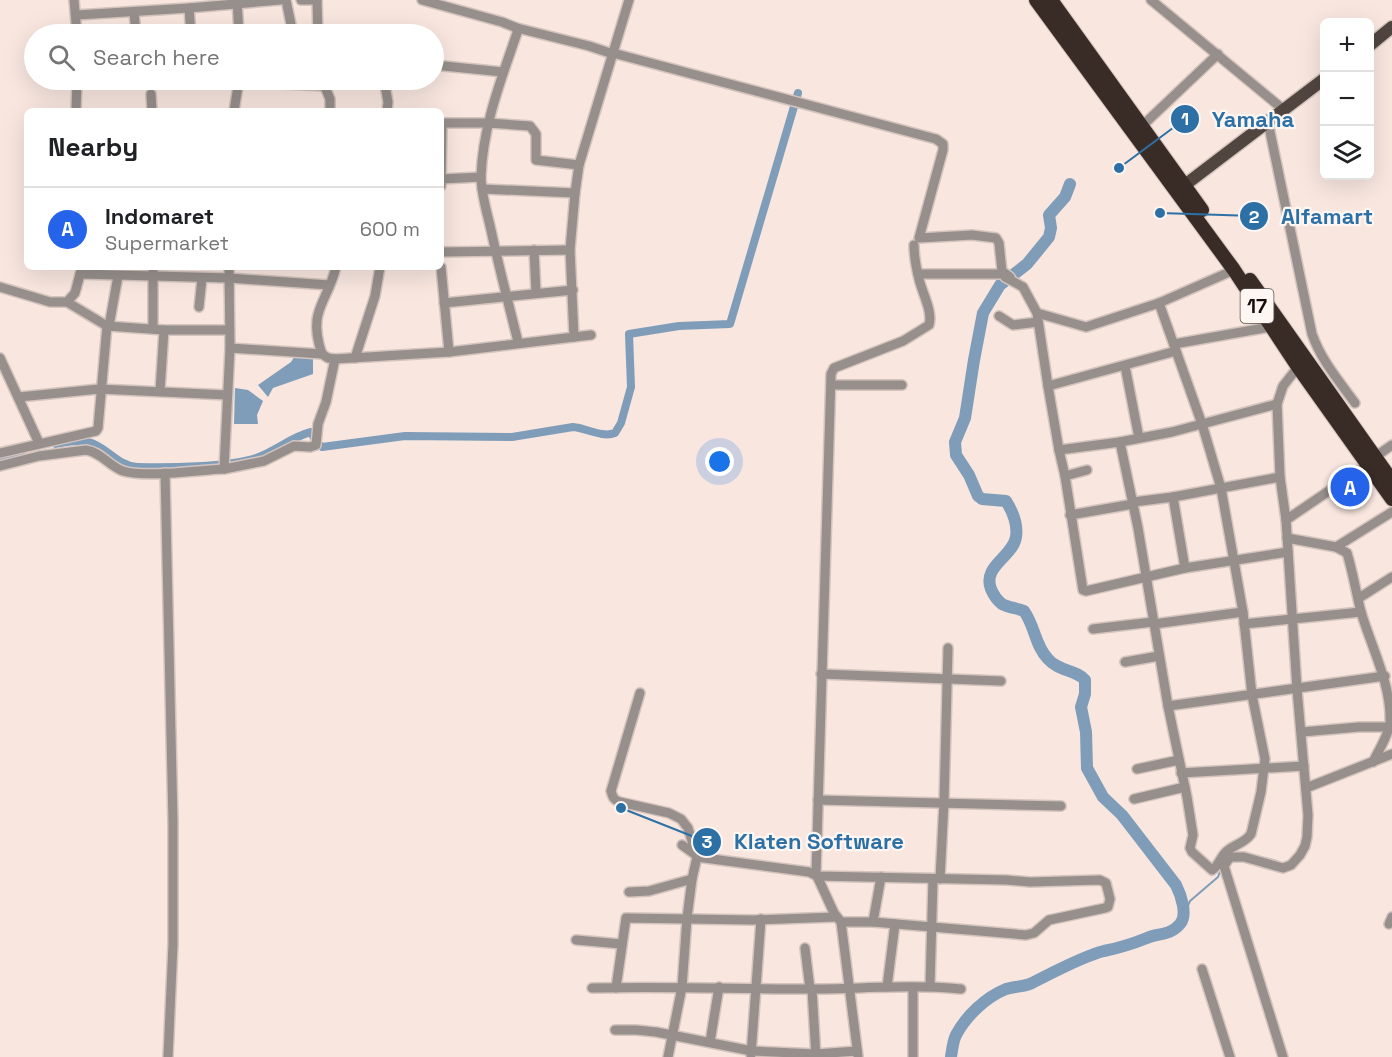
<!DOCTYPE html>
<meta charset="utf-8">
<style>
body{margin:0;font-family:"Space Grotesk",sans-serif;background:#f6f6f6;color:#202124}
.controls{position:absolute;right:18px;top:18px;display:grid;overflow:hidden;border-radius:9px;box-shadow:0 6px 24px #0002}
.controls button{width:54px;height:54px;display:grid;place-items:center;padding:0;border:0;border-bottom:2px solid #e0e0e0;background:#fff;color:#202124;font:30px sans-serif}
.you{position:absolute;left:720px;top:462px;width:21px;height:21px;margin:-15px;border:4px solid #fff;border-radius:50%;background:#1a73e8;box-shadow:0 0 0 9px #1a73e833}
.badge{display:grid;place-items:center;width:39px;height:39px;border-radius:50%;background:#2563eb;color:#fff;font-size:20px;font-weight:700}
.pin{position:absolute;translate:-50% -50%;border:3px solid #fff;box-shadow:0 2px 6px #0006}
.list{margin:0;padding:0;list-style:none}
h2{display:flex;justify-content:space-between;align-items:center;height:78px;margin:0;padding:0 24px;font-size:26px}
h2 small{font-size:20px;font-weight:400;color:#757577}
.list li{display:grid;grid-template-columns:39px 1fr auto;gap:18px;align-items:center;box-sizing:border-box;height:84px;padding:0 24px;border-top:2px solid #e0e0e0}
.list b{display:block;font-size:22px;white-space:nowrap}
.list p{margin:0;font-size:20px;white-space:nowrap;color:#757577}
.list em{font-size:20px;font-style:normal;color:#757577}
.icon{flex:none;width:33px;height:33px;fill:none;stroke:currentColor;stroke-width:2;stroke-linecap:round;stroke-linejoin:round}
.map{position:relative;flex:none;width:1392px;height:1057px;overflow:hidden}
.search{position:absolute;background:#fff;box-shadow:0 6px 24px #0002;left:24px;top:24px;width:420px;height:66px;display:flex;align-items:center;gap:15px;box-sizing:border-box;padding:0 21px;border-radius:33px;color:#757577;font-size:22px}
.panel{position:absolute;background:#fff;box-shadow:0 6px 24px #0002;left:24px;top:108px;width:420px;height:162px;border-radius:9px}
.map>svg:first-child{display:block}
</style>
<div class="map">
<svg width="1392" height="1057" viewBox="0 0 1392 1057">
<rect width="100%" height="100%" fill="#f8e6df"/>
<g fill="#7f9db8">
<polygon points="296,354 313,356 313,374 273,388 268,397 258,385 291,362"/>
<polygon points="235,388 248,390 263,401 257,415 258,424 234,424"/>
</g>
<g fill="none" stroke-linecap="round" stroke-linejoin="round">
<g stroke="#7f9db8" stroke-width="2">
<polyline points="1256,856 1277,861"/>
<polyline points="1183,917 1190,901 1218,877 1221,869"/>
</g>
<g stroke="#7f9db8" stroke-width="8">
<path d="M56,444C66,442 78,439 88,442C106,446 117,466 137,467C168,468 227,467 256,458C276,451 291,437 311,432L316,442L322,447L405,436L512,437L573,427C586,428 602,438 615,433L621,423L631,387L629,334L679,326L730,324L798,93"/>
<polyline points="0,458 21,452"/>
</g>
<path stroke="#7f9db8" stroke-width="12" d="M951,1057C952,1050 953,1041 956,1035C966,1016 986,997 1006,989C1015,986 1025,987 1032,983C1052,973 1083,956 1104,951C1119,948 1132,944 1147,938C1158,933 1170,936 1180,924C1188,915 1181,895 1176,885L1122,815L1103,797L1087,768L1086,732L1081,707L1085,694V680C1077,670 1058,671 1048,659C1035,646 1035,626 1024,611C1017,608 1009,608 1002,604C997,600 993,594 991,589C982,566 1013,557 1016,537C1018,524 1013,512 1006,501L982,499L978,496L969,475L956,455L955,442L965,418L974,360L983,313L1000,285L1027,264L1049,237L1051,228L1049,215L1065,197L1070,184"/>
<g stroke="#d4c4bd" stroke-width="12">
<g id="minor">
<polyline points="74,0 77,34"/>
<polyline points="237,0 239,34"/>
<polyline points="286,0 293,34"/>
<polyline points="301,0 317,0"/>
<polyline points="317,0 318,34"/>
<path d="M422,0L502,22L517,28V33C501,80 483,125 481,176C481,194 487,212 491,230C499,268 509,305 518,342"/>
<polyline points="1151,0 1284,110"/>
<polyline points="189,8 191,34"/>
<polyline points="134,12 136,34"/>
<polyline points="77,15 189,8 280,0"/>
<polyline points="517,28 589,46 613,54"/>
<polyline points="613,53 936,139 943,144 943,150 919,238 972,235 996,238 999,243 1002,271 1010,277"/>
<polyline points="434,65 503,72"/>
<polyline points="125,80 239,81"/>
<polyline points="384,80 388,102 387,111"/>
<polyline points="323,82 330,99 330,111"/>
<polyline points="264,83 325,86"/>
<polyline points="151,94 152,111"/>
<polyline points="76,111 77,80"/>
<polyline points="234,111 239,80"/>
<path d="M1268,122L1312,334C1321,360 1339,381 1355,403"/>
<polyline points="441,123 488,123 530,126 536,134 536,160 579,165"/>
<polyline points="1141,127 1218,54"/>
<polyline points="441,179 481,177"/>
<polyline points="441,186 442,123"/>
<polyline points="482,189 575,193"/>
<polyline points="534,250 536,293"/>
<polyline points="441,252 570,250"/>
<polyline points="229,267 230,348 224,469 264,461 294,446 310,447 316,445 318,424 326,402 335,359"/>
<polyline points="441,267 449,352"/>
<polyline points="80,274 229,278 329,285"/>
<polyline points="918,274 1001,274"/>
<polyline points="1005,277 1023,287 1037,313 1048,386 1059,450 1065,476 1083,590 1086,591 1185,568 1288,552"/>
<polyline points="0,287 50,302 67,302 75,293 82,267"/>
<polyline points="444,303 573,290"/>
<polyline points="199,307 202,278"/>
<polyline points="1037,313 1086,327 1159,303 1234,270"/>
<polyline points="999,316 1013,325 1038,322"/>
<polyline points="107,326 164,330 229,330"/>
<polyline points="109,326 118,276"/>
<polyline points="153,329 153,267"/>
<polyline points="574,337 591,335"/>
<polyline points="1174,344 1270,327"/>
<polyline points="230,348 322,354 328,358 335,359 449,352 574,337 570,250 575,193 579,165 629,0"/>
<path d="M322,354C307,310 327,304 336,267"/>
<polyline points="0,358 39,443"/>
<polyline points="355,358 375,296 380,267"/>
<polyline points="1125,366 1139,438"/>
<polyline points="831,385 902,385"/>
<polyline points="1048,386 1176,351"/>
<polyline points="160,391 164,330"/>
<polyline points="19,397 99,389 227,395"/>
<path d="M1120,442L1138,528L1168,706L1187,797L1193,835L1190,848L1192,852L1212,870C1219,866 1220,857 1227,851C1235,844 1245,843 1251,834L1261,792L1265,759L1252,695L1243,612L1221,488L1202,424L1159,303"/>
<polyline points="1059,450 1120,442 1172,432 1277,404"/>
<polyline points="0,453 96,431 98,428 107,326 67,302"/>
<polyline points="1375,457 1392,445"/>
<path d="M0,466L39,456L86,450C101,452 109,466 123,471C146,478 198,470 224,469"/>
<polyline points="165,473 173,822 173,944 168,1057"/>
<polyline points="1065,476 1087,470"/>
<polyline points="1173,497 1185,568"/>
<polyline points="1133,502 1173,497 1280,477"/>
<polyline points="1070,515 1133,504"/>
<polyline points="1286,520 1367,465"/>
<path d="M1287,538L1336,547L1347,553C1353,573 1356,592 1361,612C1371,646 1392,686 1390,723C1388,737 1379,749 1373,762"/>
<polyline points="1336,547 1392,512"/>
<polyline points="1359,598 1392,577"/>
<polyline points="1154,624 1243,612"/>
<polyline points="1244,624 1361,612"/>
<polyline points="1093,629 1153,622"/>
<polyline points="1125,662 1159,656"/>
<polyline points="821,674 1001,681"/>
<path d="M640,693L611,791C613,798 614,800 620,802L669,813L681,819L688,828L697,857L692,879L687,918L682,987L668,1057"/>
<polyline points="1168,706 1385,676"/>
<polyline points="1302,732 1359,727 1389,727"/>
<polyline points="1137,769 1179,760"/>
<polyline points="1181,773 1304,766"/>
<polyline points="1306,788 1392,754"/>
<polyline points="1134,799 1185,787"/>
<polyline points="818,800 1061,806"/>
<polyline points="682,845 696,855"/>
<polyline points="697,857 809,872 817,876 1007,880 1030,882 1100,880 1106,883 1110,899 1108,907 1105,908 1049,920 1034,933 1026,935 873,922 841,922"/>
<polyline points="1221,864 1224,866 1283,1057"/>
<polyline points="1224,866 1230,857 1244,857 1283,868 1291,865 1300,855 1305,846 1307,837 1308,815 1297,689 1286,520 1280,477 1277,404 1283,386 1298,367"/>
<path d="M816,875L831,374L834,368L903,341L929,325C933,311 922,293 919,279C916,267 914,257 914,245"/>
<polyline points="817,876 834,913 841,922 858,1056"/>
<polyline points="940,879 944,802 948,648"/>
<polyline points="629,892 649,891 692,879"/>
<polyline points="873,922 881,877"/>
<polyline points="1389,924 1392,917"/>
<polyline points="576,940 621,944"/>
<polyline points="805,948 810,989"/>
<polyline points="1202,969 1230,1057"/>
<polyline points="930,986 933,879"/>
<polyline points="887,987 895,924"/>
<path d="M592,988C665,986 737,989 809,989C860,989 910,984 961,989"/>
<polyline points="616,988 626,918 753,920 836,917"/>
<polyline points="812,989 816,1057"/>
<polyline points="615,1030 636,1030 656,1032 752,1051 816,1054 857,1051"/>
<polyline points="710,1042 719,987"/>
<polyline points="751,1055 761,919"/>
<polyline points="913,1057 913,988"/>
</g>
</g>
<g stroke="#d4c4bd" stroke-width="15">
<g id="major">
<polyline points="1370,45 1392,27"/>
<polyline points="1177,191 1324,79"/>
</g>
</g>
<g stroke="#d4c4bd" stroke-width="16">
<g id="highway">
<polyline points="1036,0 1234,270 1298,367 1392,499"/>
<polyline points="1051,0 1202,210"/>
<polyline points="1250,280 1392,481"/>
</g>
</g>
<use href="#minor" stroke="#968f8c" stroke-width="9"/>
<use href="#major" stroke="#514540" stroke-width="12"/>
<use href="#highway" stroke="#392c27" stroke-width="14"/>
</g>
<g text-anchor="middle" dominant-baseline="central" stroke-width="4.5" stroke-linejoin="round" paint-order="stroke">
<rect fill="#fdf6f3" stroke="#5b5452" stroke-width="1.5" x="1240.5" y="289" width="33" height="34" rx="4.5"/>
<g font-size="20" font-weight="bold" fill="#150f0d">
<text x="1257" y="306">17</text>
</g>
</g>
<path fill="none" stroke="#2c70a5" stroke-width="2" d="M1119 168L1185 119M1160 213L1254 216M621 808L707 842"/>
<g fill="#2c70a5" stroke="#fdf6f3" stroke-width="2">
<circle cx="1119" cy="168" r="6"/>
<circle cx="1160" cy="213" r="6"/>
<circle cx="621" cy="808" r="6"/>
<circle cx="1185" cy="119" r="15"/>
<circle cx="1254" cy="216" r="15"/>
<circle cx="707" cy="842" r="15"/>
</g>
<g font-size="18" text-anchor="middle" font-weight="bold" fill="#fff">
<text x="1185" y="125">1</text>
<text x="1254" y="223">2</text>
<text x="707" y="848">3</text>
</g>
<g font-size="22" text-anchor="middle" font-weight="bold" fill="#2c70a5" stroke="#fdf6f3" stroke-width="4.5" stroke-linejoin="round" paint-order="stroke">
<text x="1253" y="127">Yamaha</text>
<text x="1327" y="224">Alfamart</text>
<text x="819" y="849">Klaten Software</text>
</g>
</svg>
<div class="controls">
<button>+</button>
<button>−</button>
<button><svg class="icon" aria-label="layers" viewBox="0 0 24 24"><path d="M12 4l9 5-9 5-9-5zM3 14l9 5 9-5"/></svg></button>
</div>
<div class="you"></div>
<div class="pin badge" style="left:1350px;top:487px">A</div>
<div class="search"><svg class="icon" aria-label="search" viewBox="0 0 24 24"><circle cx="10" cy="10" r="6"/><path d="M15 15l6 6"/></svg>Search here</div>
<section class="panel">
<h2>Nearby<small></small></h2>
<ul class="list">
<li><span class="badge">A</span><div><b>Indomaret</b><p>Supermarket</p></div><em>600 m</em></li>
</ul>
</section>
</div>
